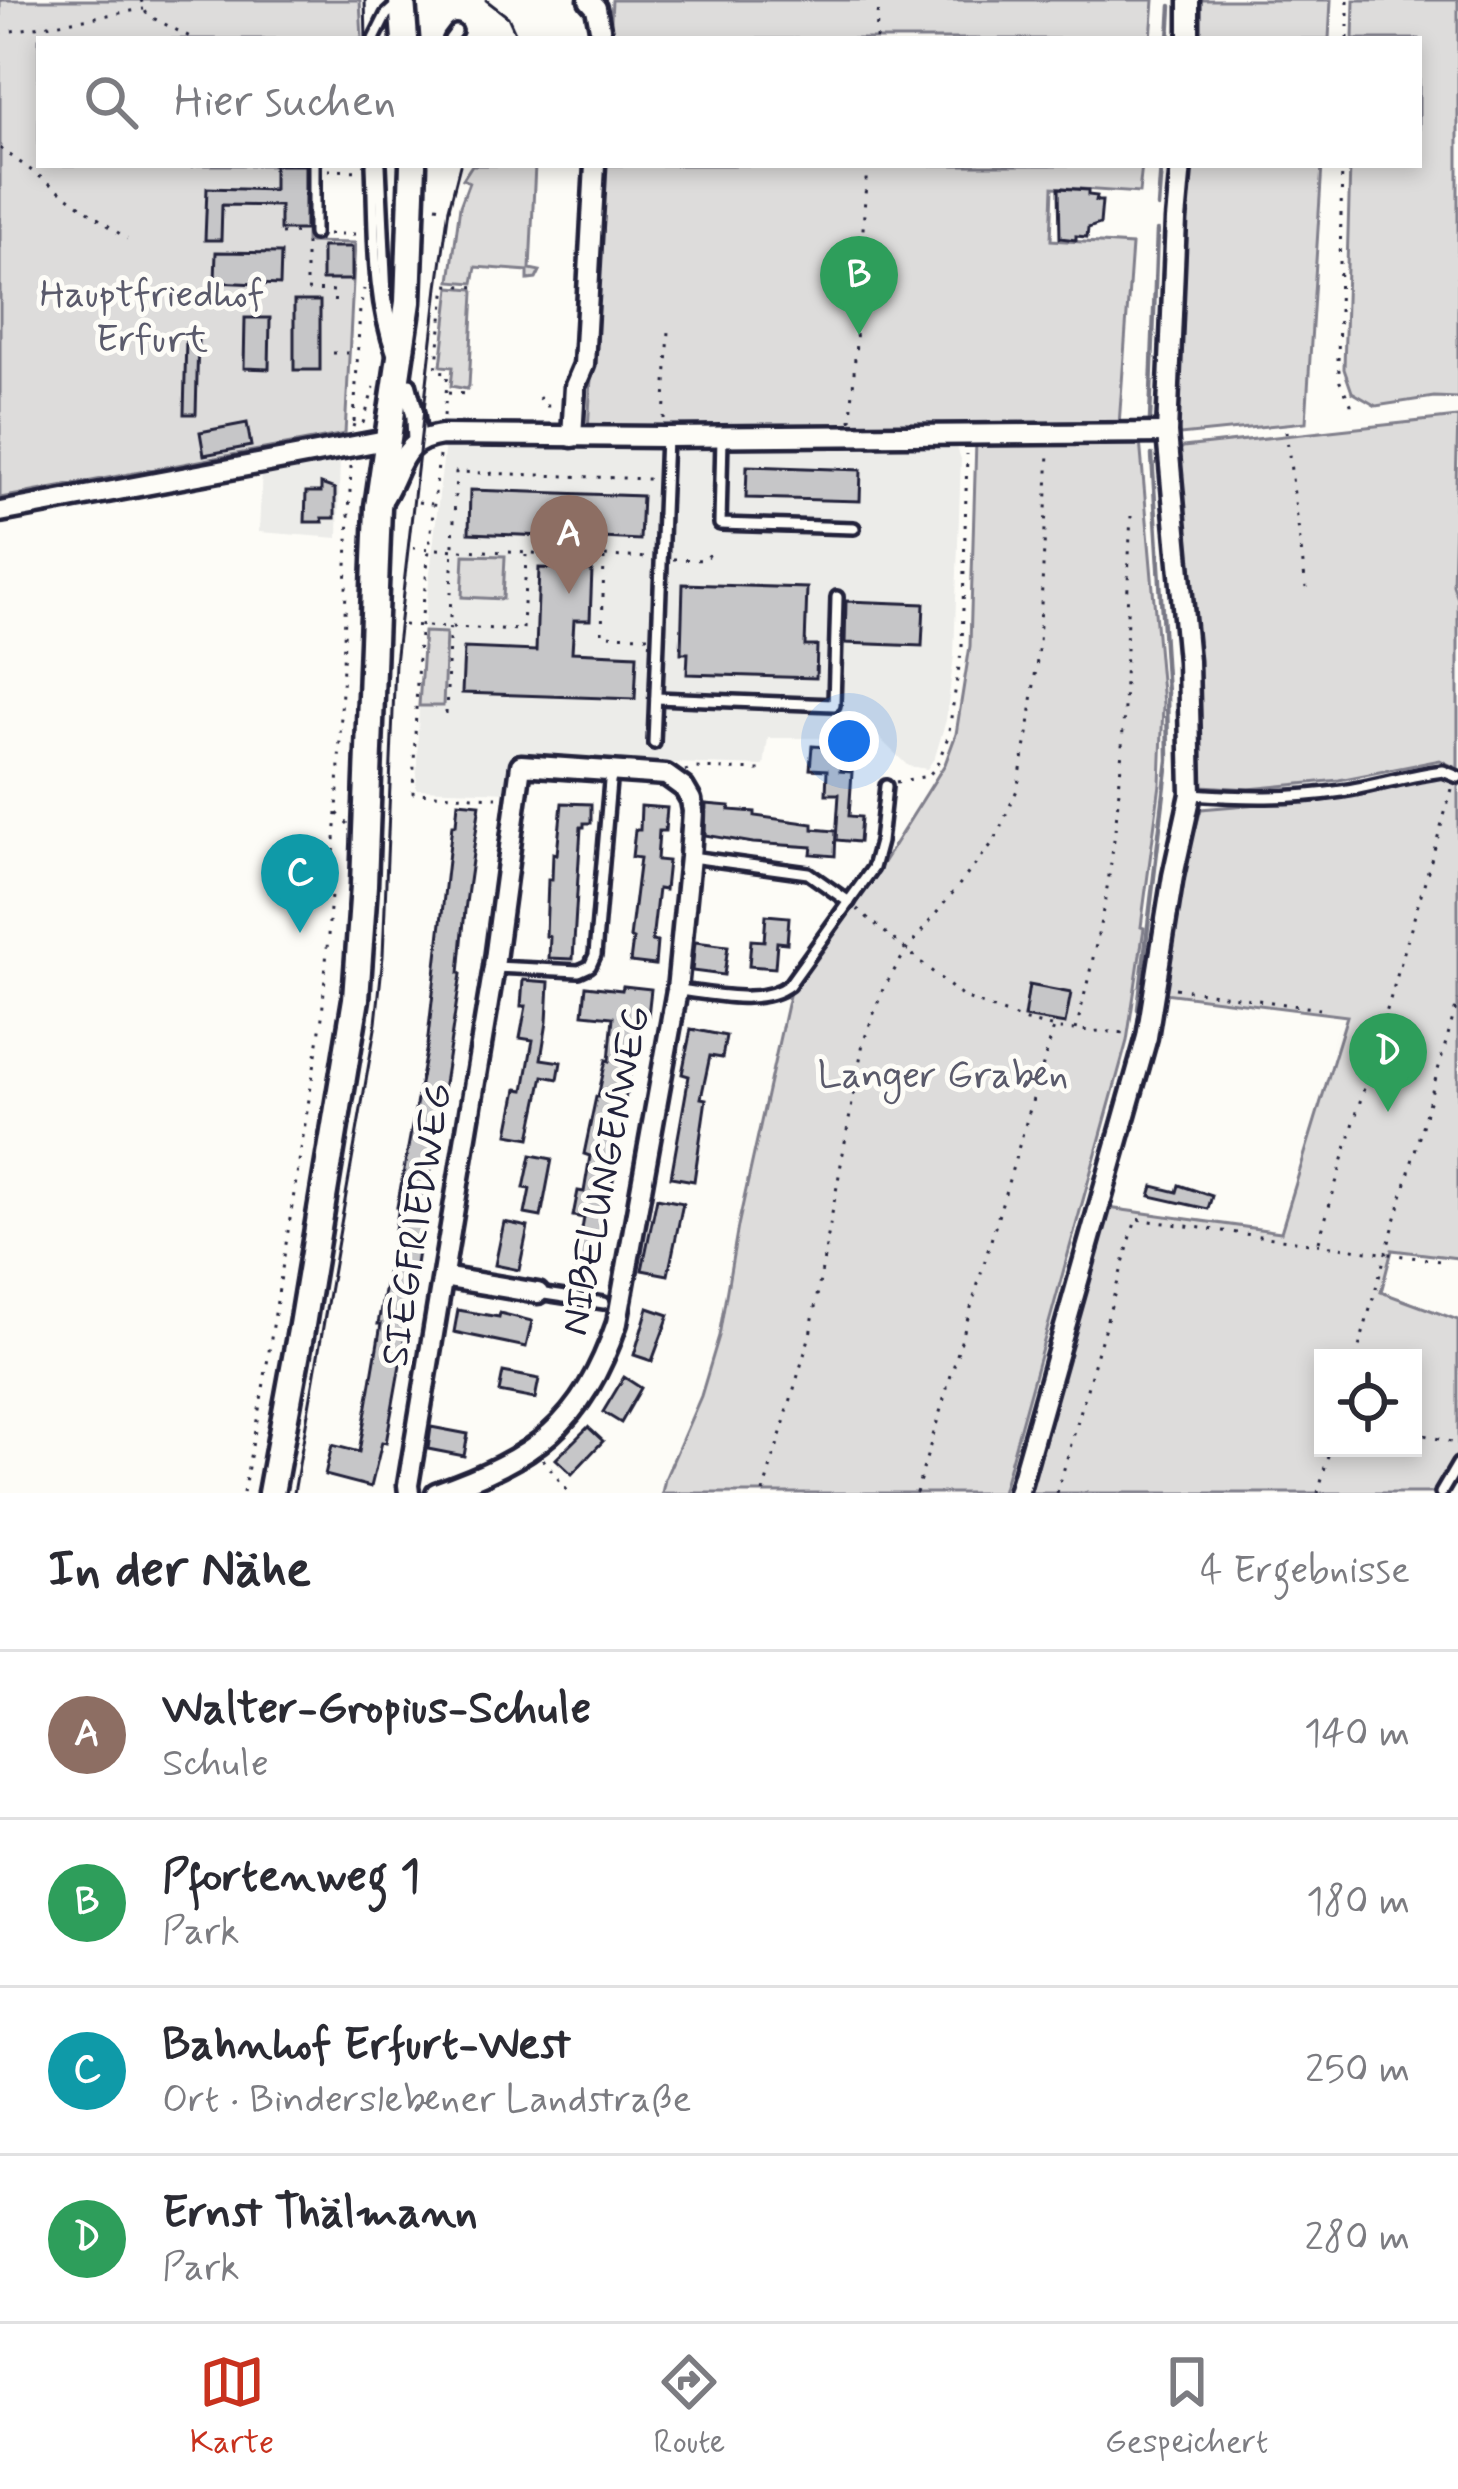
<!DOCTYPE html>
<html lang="de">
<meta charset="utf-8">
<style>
body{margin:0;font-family:Mynerve,sans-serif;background:#f2f2f3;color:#2b2b33}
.controls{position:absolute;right:36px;bottom:36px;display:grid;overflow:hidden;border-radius:0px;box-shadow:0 6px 18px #0003}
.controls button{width:108px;height:108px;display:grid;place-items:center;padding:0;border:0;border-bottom:3px solid #e1e1e2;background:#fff;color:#2b2b33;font:60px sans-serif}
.you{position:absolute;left:849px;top:741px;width:42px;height:42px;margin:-30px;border:9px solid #fff;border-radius:50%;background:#1a73e8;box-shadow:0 0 0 18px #1a73e833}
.badge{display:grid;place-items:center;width:78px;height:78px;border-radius:50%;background:#c8321e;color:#fff;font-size:39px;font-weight:700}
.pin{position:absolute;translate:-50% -99px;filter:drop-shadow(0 3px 6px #0008)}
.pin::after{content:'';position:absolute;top:63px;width:42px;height:36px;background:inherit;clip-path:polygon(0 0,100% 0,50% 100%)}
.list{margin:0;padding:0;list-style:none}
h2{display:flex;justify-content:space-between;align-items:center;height:156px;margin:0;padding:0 48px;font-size:51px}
h2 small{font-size:39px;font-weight:400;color:#7c7c81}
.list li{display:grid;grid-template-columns:78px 1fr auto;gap:36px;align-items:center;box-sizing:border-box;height:168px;padding:0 48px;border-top:3px solid #e1e1e2}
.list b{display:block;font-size:45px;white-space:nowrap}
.list p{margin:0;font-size:39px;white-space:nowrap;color:#7c7c81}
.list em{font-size:39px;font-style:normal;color:#7c7c81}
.icon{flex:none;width:66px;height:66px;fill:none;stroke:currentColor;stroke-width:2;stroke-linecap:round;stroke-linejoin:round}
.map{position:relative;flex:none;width:1458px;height:1493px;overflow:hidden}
.search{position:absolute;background:#fff;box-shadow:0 6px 18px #0003;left:36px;right:36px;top:36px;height:132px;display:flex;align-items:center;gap:30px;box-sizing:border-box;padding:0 42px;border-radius:0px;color:#7c7c81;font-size:45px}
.sheet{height:828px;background:#fff}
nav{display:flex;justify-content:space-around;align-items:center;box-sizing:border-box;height:168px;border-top:3px solid #e1e1e2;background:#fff;font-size:33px;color:#7c7c81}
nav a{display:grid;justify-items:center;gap:6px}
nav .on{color:#c8321e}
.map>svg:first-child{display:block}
</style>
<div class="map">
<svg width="1458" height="1493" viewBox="0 0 1458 1493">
<rect width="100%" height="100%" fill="#fdfcf7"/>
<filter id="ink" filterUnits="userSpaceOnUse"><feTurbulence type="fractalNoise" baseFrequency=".00833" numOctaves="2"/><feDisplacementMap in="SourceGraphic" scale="24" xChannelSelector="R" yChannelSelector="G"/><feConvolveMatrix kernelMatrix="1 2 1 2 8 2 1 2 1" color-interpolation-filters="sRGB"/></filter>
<g filter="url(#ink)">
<g fill="#ecece9">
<polygon points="445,443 956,444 961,459 954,656 946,720 935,757 927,769 908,766 879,738 768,738 764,766 517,758 512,792 416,789 421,651"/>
<polygon points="340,455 338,538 259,532 262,469"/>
</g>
<g fill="#dddcdb" stroke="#807f8b" stroke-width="3" fill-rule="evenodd">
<polygon points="0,0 360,0 362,39 39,39 39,165 306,165 306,242 355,243 345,434 0,498"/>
<polygon points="612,0 1154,0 1151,39 610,39"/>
<polygon points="1197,0 1331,0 1329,39 1195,39"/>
<polygon points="1354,0 1458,0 1458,398 1434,397 1376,406 1352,392 1344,369 1350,165 1419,165 1419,39 1353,39"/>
<polygon points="472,165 535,165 530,269 540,271 536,279 528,280 528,271 476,267 473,283 450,281 460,206 469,182 463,179"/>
<polygon points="603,165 1142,165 1139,193 1053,187 1051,240 1132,245 1119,425 588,431"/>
<polygon points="1187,165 1322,165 1306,422 1180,435 1176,432"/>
<polygon points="450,287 473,289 474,292 469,386 467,389 451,386 453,367 441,366"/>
<polygon points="1458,417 1453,585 1458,599 1458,769 1440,760 1339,780 1249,789 1202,786 1198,659 1177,453 1183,447"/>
<polygon points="976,440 1140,440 1163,704 1160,784 1141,927 1144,928 1127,1041 1002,1493 662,1493 665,1479 701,1396 719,1336 738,1226 790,991 876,874 945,764 956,734 970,646"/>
<polygon points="464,555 505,556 503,599 462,597"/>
<polygon points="424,632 446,633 443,706 419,706"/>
<path d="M1436,778H1447L1458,784V1258L1392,1250L1381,1292L1458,1320V1454L1437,1493H1028L1108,1208L1281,1232L1347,1016L1164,993L1182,877L1201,809L1342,797ZM1323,1358H1413V1448H1323Z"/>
</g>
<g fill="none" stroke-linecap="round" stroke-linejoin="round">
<g stroke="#787885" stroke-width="4.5">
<polyline points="1169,39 1171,6"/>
<polyline points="1158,207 1161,165"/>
<polyline points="1150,420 1157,231"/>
<polyline points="1138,1009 1168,760 1167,693 1152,455"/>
</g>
</g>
<g fill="#c6c6c8" stroke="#22223b" stroke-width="3">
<polygon points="274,165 305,165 305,230 280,230 280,206 222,205 221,240 205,240 207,188 274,190"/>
<polygon points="1059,188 1088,190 1088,195 1097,196 1096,201 1102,201 1100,224 1088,228 1087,237 1076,236 1076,240 1060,238"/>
<rect x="322" y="247" width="30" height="33"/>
<polygon points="216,252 281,253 280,285 215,282"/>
<rect x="294" y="301" width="26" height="69"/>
<polygon points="245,318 270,318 269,369 244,368"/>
<polygon points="186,339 198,339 196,414 184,414"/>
<polygon points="247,423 251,446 204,455 200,432"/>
<polygon points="747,466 861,470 860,501 746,498"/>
<polygon points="321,484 335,489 335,518 322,518 323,522 305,522 306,492 321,492"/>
<polygon points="470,490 642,496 640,540 582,537 581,570 592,570 590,620 574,620 572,652 637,655 635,699 462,693 464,648 536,651 539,568 569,569 570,537 469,533"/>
<polygon points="683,584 807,588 805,646 817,646 816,678 687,674 688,653 681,653"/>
<polygon points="846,601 924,604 922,646 845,643"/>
<polygon points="812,746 841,748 840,771 852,772 849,816 861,817 859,842 836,840 839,794 826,794 827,770 810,769"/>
<polygon points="458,802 480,804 465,910 459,973 461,974 404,1342 386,1443 382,1442 371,1487 325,1475 332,1445 359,1452 381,1324 378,1324 399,1207 397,1207 427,1046 452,825 456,825"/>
<polygon points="562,803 591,804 591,823 584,823 584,827 581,827 573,959 549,958 550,937 546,936 548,880 552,880 553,853 557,854"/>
<polygon points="706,804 730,806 729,810 755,812 755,816 813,824 813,829 836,831 835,856 811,854 812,847 753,843 705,835"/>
<polygon points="641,806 667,808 665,831 659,831 657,860 668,861 665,890 658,889 652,941 657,942 655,965 630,962 633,939 630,938 640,858 632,857 635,830 640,830"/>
<polygon points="766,915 789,917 787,943 777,942 775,968 749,966 751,940 764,941"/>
<polygon points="695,942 728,946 724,975 692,971"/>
<polygon points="523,980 549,982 547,1022 541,1059 561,1062 558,1079 543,1076 530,1138 508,1134 517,1089 524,1090 533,1040 520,1038 526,1006 521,1006"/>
<polygon points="1029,985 1071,993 1065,1024 1024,1017"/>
<polygon points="586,986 622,990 623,986 651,989 648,1016 637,1015 633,1060 611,1166 616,1166 591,1282 573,1278 584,1218 573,1216 578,1191 584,1192 590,1156 584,1154 596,1097 598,1097 606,1060 609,1061 613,1017 583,1014"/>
<polygon points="691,1029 726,1036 722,1058 710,1056 701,1098 706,1099 694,1181 671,1177 689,1076 682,1074"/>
<polygon points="531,1155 552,1159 541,1217 525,1214 530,1189 524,1188"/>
<polygon points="1179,1185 1212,1196 1208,1209 1150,1196 1153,1186 1177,1192"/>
<polygon points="657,1198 683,1203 668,1275 642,1270"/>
<polygon points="504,1222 528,1227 519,1270 495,1265"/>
<polygon points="648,1308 669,1315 652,1361 634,1355"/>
<polygon points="458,1310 499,1317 500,1313 532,1321 526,1347 454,1332"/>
<polygon points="503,1372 539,1379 535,1399 499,1392"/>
<polygon points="624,1377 641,1388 621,1423 603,1412"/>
<polygon points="431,1427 468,1434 464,1456 428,1449"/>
<polygon points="588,1427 603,1441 572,1474 556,1459"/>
</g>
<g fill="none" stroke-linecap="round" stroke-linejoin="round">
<g stroke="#22223b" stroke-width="18">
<g id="lane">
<polyline points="374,39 386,15 398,4"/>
<polyline points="450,39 456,31"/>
<path d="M372,165C375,228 371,296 393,355"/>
<polyline points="380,165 386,297 395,338"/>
<polyline points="314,234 314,165"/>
<polyline points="404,382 412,417 413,442"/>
<polyline points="410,383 418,413 421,439"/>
<polyline points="722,437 720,524 854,528"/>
<polyline points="656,698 834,705 837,597"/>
<polyline points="654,743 666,437"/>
<path d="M1191,794C1243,798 1291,799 1342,791C1376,786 1409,775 1443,771L1458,777"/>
<polyline points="691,857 808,873 849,902"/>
<polyline points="494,967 579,971 590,966 595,955 611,770"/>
<path d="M677,990C712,993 760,1007 789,985L873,868L880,842L886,786"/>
<polyline points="538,1293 604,1303"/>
<polyline points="1441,1493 1458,1464"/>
</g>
</g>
<g stroke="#22223b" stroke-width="27">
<g id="street">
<polyline points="589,0 596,8 602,39"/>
<polyline points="1189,39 1189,0"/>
<polyline points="572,437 575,386 584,365 595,165"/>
<path d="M384,497C403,466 399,441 442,435L666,437L1167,433"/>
<polyline points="0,512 386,440"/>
<polyline points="443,1277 538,1293"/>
<path d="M409,1493L408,1485L494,967L521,765L666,775L684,788L691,800L693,811L690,857L677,990L617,1323C582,1425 535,1458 436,1493"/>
<polyline points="1018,1493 1147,1037 1173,876 1191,794 1188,661 1167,433 1176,220 1181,165"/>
</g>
</g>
<g stroke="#22223b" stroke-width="33">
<g id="secondary">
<polyline points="402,0 405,39"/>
<polyline points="271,1493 302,1325 356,999 364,885 378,507 408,302 413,165"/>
</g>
</g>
<g stroke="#22223b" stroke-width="3" stroke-dasharray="3 9" stroke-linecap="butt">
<polyline points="141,0 147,15 194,39"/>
<polyline points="0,33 144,9"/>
<polyline points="876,39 878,0"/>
<polyline points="1348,39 1348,0"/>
<polyline points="0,148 127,239"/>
<polyline points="191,165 193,174"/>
<polyline points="1342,165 1338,361 1340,382 1351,404 1351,414"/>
<polyline points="328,170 360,171"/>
<polyline points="436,206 453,209"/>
<polyline points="281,234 300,233"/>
<polyline points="328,234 360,234"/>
<polyline points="306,243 306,290 335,291 334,309"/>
<polyline points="333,353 356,353"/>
<polyline points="448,393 470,394"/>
<polyline points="539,397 545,406 557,406"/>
<polyline points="444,416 448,372 436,371 446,285 479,287"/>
<polyline points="664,419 669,331"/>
<polyline points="851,421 867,165"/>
<polyline points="354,422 360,308 364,289"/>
<polyline points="353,427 354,424 363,423 374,387"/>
<polyline points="1286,431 1306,588"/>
<polyline points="439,456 418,653 413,793 497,797"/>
<polyline points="418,502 432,504"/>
<polyline points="413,548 652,558"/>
<polyline points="604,558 602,635 648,636"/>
<polyline points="673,559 705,560 710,554"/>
<polyline points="404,625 523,630 526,555"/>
<polyline points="446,714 456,472 649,479"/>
<polyline points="685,771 695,768 760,770"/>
<polyline points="896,782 928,776 936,767 948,737 962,647 967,454"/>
<polyline points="348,824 337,813 351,466"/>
<polyline points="857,909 964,998 1026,1021 1059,1029 1128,1033"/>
<polyline points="1175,988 1320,1009"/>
<path d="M1076,1030C1092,964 1108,898 1115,830C1127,726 1125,620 1131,516"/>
<polyline points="1319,1241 1452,789"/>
<polyline points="1356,1358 1458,1000"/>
<polyline points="1413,1432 1458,1444"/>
<polyline points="543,1459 569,1493"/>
<polyline points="243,1493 263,1389 322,1017 337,813"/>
<polyline points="763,1493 810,1335 863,1043 883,989 906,951 995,840 1017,790 1028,734 1039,643 1049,453"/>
<polyline points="916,1493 1054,1028"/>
<polyline points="1057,1493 1136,1219 1447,1262"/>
<polyline points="1318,1493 1330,1448"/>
</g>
<use href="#lane" stroke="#fdfcf7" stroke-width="9"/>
<use href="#street" stroke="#fdfcf7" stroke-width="18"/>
<use href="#secondary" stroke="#fdfcf7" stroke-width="24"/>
<g stroke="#22223b" stroke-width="3">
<polyline points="365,0 366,39"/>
<polyline points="486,0 508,17 518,39"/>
<polyline points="294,1493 376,1023 383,956 395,663 438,287 449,208 460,165"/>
</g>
</g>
</g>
<g text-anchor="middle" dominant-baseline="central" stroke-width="10" stroke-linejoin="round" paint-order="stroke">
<g font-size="39" fill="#5a5a6b" stroke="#fdfcf7">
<text x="152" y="295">Hauptfriedhof<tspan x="152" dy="45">Erfurt</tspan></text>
<text x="943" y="1076">Langer Graben</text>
</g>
<g font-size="39" fill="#22223b" stroke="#fdfcf7">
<text transform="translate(607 1171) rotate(-79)">NIBELUNGENWEG</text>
<text transform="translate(418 1225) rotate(-81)">SIEGFRIEDWEG</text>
</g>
</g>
</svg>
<div class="controls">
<button><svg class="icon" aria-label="locate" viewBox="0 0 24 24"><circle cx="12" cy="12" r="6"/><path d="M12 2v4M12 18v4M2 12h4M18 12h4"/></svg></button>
</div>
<div class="you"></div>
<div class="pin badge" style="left:569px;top:594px;background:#8d6e63">A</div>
<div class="pin badge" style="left:859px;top:335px;background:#2e9e5b">B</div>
<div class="pin badge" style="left:300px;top:933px;background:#0f9aa8">C</div>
<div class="pin badge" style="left:1388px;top:1112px;background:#2e9e5b">D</div>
<div class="search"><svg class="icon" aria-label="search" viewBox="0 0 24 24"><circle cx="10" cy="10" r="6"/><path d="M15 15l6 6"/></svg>Hier suchen</div>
</div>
<section class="sheet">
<h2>In der Nähe<small>4 Ergebnisse</small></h2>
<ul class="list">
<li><span class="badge" style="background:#8d6e63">A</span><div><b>Walter-Gropius-Schule</b><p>Schule</p></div><em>140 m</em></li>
<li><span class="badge" style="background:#2e9e5b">B</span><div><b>Pfortenweg 1</b><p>Park</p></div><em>180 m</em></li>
<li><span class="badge" style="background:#0f9aa8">C</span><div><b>Bahnhof Erfurt-West</b><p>Ort · Binderslebener Landstraße</p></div><em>250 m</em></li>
<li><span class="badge" style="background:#2e9e5b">D</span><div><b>Ernst Thälmann</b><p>Park</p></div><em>280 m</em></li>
</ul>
</section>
<nav>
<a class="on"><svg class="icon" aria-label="map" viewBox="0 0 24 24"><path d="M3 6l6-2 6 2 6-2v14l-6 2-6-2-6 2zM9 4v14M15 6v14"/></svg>Karte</a>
<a><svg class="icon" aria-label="directions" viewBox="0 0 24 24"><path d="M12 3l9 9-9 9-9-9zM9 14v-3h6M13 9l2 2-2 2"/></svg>Route</a>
<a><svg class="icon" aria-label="saved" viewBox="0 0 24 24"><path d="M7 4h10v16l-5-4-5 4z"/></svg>Gespeichert</a>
</nav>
